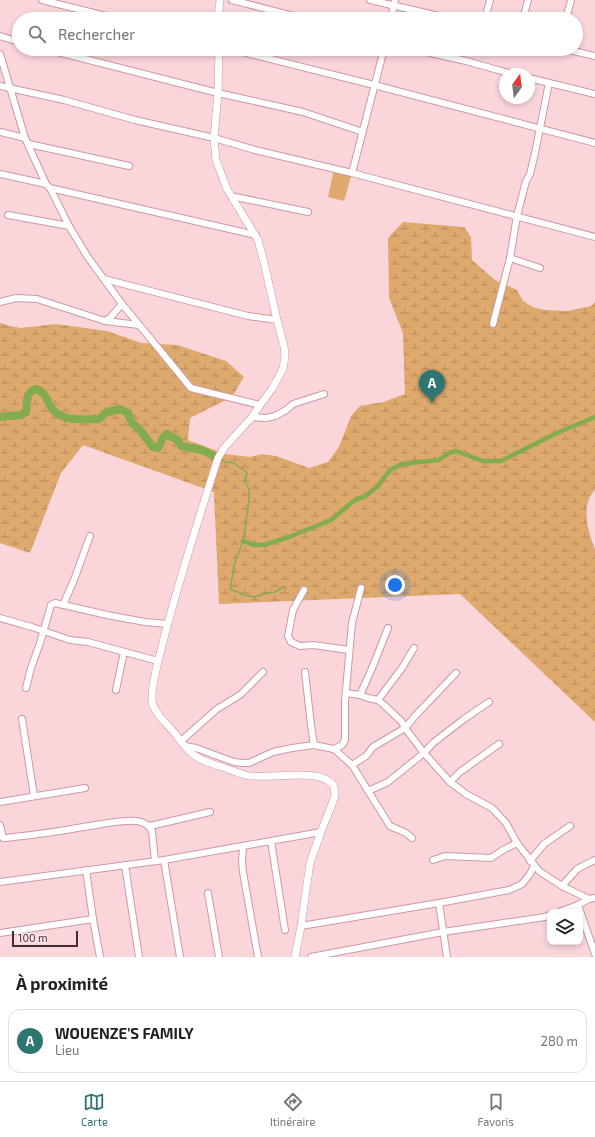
<!DOCTYPE html>
<html lang="fr">
<meta charset="utf-8">
<style>
body{margin:0;font-family:"Exo 2",sans-serif;background:#f2f2f2;color:#222}
.controls{position:absolute;right:12px;bottom:12px;display:grid;overflow:hidden;border-radius:8px;box-shadow:0 2px 6px #0003}
.controls button{width:36px;height:36px;display:grid;place-items:center;padding:0;border:0;border-bottom:1px solid #e0e0e0;background:#fff;color:#222;font:20px sans-serif}
.compass{position:absolute;left:499px;top:68px;width:36px;height:36px;border-radius:50%;background:#fff;box-shadow:0 2px 6px #0003;rotate:14deg}
.scale{position:absolute;left:12px;bottom:10px;width:66px;box-sizing:border-box;padding-left:4px;border:2px solid #432d30;border-top:0;font-size:11px;line-height:14px;white-space:nowrap;color:#432d30;-webkit-text-stroke:3px #ffe6ea;paint-order:stroke}
.you{position:absolute;left:395px;top:585px;width:14px;height:14px;margin:-10px;border:3px solid #fff;border-radius:50%;background:#1a73e8;box-shadow:0 0 0 6px #1a73e833}
.badge{display:grid;place-items:center;width:26px;height:26px;border-radius:50%;background:#2e7671;color:#fff;font-size:13px;font-weight:700}
.pin{position:absolute;translate:-50% -33px;filter:drop-shadow(0 1px 2px #0008)}
.pin::after{content:'';position:absolute;top:21px;width:14px;height:12px;background:inherit;clip-path:polygon(0 0,100% 0,50% 100%)}
.list{margin:0;padding:0;list-style:none}
h2{display:flex;justify-content:space-between;align-items:center;height:52px;margin:0;padding:0 16px;font-size:17px}
h2 small{font-size:13px;font-weight:400;color:#767676}
.list li{display:grid;grid-template-columns:26px 1fr auto;gap:12px;align-items:center;box-sizing:border-box;height:64px;margin:0 8px 8px;padding:0 8px;border:1px solid #e0e0e0;border-radius:12px}
.list b{display:block;font-size:15px;white-space:nowrap}
.list p{margin:0;font-size:13px;white-space:nowrap;color:#767676}
.list em{font-size:13px;font-style:normal;color:#767676}
.icon{flex:none;width:22px;height:22px;fill:none;stroke:currentColor;stroke-width:2;stroke-linecap:round;stroke-linejoin:round}
.map{position:relative;flex:none;width:595px;height:957px;overflow:hidden}
.search{position:absolute;background:#fff;box-shadow:0 2px 6px #0003;left:12px;right:12px;top:12px;height:44px;display:flex;align-items:center;gap:10px;box-sizing:border-box;padding:0 14px;border-radius:22px;color:#767676;font-size:15px}
.sheet{height:124px;background:#fff}
nav{display:flex;justify-content:space-around;align-items:center;box-sizing:border-box;height:56px;border-top:1px solid #e0e0e0;background:#fff;font-size:11px;color:#767676}
nav a{display:grid;justify-items:center;gap:2px}
nav .on{color:#2e7671}
.map>svg:first-child{display:block}
</style>
<div class="map">
<svg width="595" height="957" viewBox="0 0 595 957">
<defs>
<pattern id="wetland-marsh" width="20" height="14" patternUnits="userSpaceOnUse"><rect width="20" height="14" fill="#dea96d"/><path d="M1 5h8M5 5V1M11 12h8M15 12V8" fill="none" stroke="#b68a5a"/></pattern>
</defs>
<rect width="100%" height="100%" fill="#fad6db"/>
<polygon fill="#dea96d" points="334,169 352,173 344,201 328,197"/>
<path fill="url(#wetland-marsh)" d="M403,222L464,227L471,237L472,260L495,280L517,290L523,301L533,307L544,310L568,311L591,306L595,302V490C580,505 588,532 595,549V722L460,594L219,604L214,492L83,445L61,473L30,553L0,543V323L10,326L21,328L56,324L107,331L141,343L177,345L226,361L244,377L232,397L190,418L188,440L225,454L250,457L262,454L276,456L309,468L328,462L339,447L351,416L360,406L383,402L405,394L403,333L389,298L388,238Z"/>
<g fill="none" stroke-linecap="round" stroke-linejoin="round">
<polyline stroke="#83ab4f" stroke-width="1.5" points="220,459 226,462 234,463 246,472 247,473 245,482 249,489 249,498 245,531 241,547 234,565 232,579 230,589 245,595 255,597 267,593 275,592 283,587 286,587"/>
<polyline stroke="#83ab4f" stroke-width="4.5" points="243,541 255,545 264,545 289,537 331,520 356,499 364,497 377,487 390,470 402,464 439,460 449,453 456,451 483,461 501,461 557,433 595,417"/>
<path stroke="#83ab4f" stroke-width="8" d="M0,417L21,415L26,412C27,404 26,391 36,389C47,393 45,398 51,407C61,423 84,419 99,419L107,412L120,409L128,413L132,423L140,430L153,447L158,448C162,443 161,436 167,434L169,436L177,439L181,446L202,450L218,458"/>
<g stroke="#cf98a0" stroke-width="8">
<g id="minor">
<polyline points="42,0 118,19"/>
<polyline points="232,0 305,19"/>
<polyline points="370,0 452,19"/>
<polyline points="391,19 395,0"/>
<polyline points="485,19 490,0"/>
<polyline points="523,19 528,0"/>
<polyline points="566,19 571,0"/>
<polyline points="0,36 19,42"/>
<polyline points="46,49 218,93 303,112 363,132"/>
<polyline points="231,49 374,85 595,143"/>
<polyline points="413,49 466,61 512,74"/>
<polyline points="565,49 595,56"/>
<polyline points="0,54 25,138 46,184 50,188 69,226 87,256 122,304 191,388 260,405"/>
<polyline points="529,78 595,94"/>
<polyline points="0,86 64,100 135,120 214,138 255,150 352,173 595,237"/>
<polyline points="0,132 25,138"/>
<polyline points="29,144 129,166"/>
<polyline points="352,173 384,49"/>
<polyline points="0,174 46,184"/>
<polyline points="50,188 256,235"/>
<polyline points="231,196 308,212"/>
<polyline points="8,215 69,226"/>
<polyline points="510,258 540,268"/>
<polyline points="104,279 248,316 277,320"/>
<polyline points="0,302 16,298 37,299 105,321 139,325"/>
<polyline points="105,321 110,318 122,304"/>
<polyline points="493,324 510,258 517,216 526,181 530,174 535,153 549,83"/>
<polyline points="252,417 266,418 275,416 286,410 293,404 324,394"/>
<polyline points="304,590 293,610 288,636 291,642 300,646 313,645 349,650"/>
<polyline points="63,605 74,580 90,536"/>
<polyline points="0,618 32,627 70,640 88,642 158,661"/>
<polyline points="305,672 311,725 314,745"/>
<polyline points="26,688 31,668 40,643 51,605 55,603 107,615 145,622 168,624"/>
<polyline points="116,690 124,652"/>
<polyline points="346,693 360,695 368,698 378,700 383,704 402,722 405,728 424,753 450,782 466,794 492,808 506,823 517,843 539,871 562,886 589,899"/>
<polyline points="360,695 373,666 388,628"/>
<polyline points="378,700 402,668 414,648"/>
<polyline points="22,719 34,796"/>
<polyline points="181,741 217,709 240,695 263,672"/>
<polyline points="185,746 196,748 234,762 243,763 249,763 273,752 292,748 314,745 334,749 352,765 390,826 406,833 412,838"/>
<polyline points="334,749 342,745 345,740 345,701 352,623 361,588"/>
<polyline points="352,765 366,756 373,747 405,728 416,715 456,673"/>
<polyline points="450,782 460,772 499,744"/>
<polyline points="368,791 388,782 424,753 433,743 464,719 489,702"/>
<polyline points="0,802 85,788"/>
<path d="M0,825L3,838H6C32,835 57,832 83,827C99,825 122,819 137,821C144,822 149,825 152,831L155,861"/>
<polyline points="150,826 210,812"/>
<polyline points="271,841 285,930"/>
<polyline points="243,846 242,862 243,872 258,957"/>
<polyline points="164,860 180,957"/>
<polyline points="433,860 445,856 491,858 503,850 517,843"/>
<polyline points="530,861 544,844 570,826"/>
<polyline points="125,865 139,957"/>
<polyline points="86,870 93,919 100,957"/>
<polyline points="0,882 164,860 321,832"/>
<polyline points="562,886 577,869 595,860"/>
<polyline points="208,893 219,957"/>
<polyline points="439,903 447,957"/>
<polyline points="578,905 595,954"/>
<polyline points="559,912 578,905 589,899 595,898"/>
<polyline points="301,926 439,903 509,890 522,884 530,874 534,866"/>
<polyline points="0,933 93,919"/>
<polyline points="311,957 443,932 545,917 550,915"/>
</g>
</g>
<g stroke="#cf98a0" stroke-width="8">
<g id="major">
<polyline points="218,19 220,0"/>
<path d="M219,49L218,93L214,138L216,160L227,189L258,240L264,262L277,320L284,346L285,356L283,369L272,389L260,405L252,417L224,448L218,458C199,517 180,577 164,638C160,655 151,683 152,700C153,712 165,722 172,730C179,738 185,749 194,755C201,761 210,763 219,766C228,769 236,772 245,775C266,781 319,766 333,785C335,788 335,792 335,796L321,832L310,863L301,926L295,957"/>
</g>
</g>
<use href="#minor" stroke="#fff" stroke-width="6"/>
<use href="#major" stroke="#fff" stroke-width="7"/>
</g>
</svg>
<div class="controls">
<button><svg class="icon" aria-label="layers" viewBox="0 0 24 24"><path d="M12 4l9 5-9 5-9-5zM3 14l9 5 9-5"/></svg></button>
</div>
<svg class="compass" viewBox="-18 -18 36 36"><path d="M0-13l5 13h-10z" fill="#e53935"/><path d="M0 13l5-13h-10z" fill="#767676"/></svg>
<div class="scale">100 m</div>
<div class="you"></div>
<div class="pin badge" style="left:432px;top:403px">A</div>
<div class="search"><svg class="icon" aria-label="search" viewBox="0 0 24 24"><circle cx="10" cy="10" r="6"/><path d="M15 15l6 6"/></svg>Rechercher</div>
</div>
<section class="sheet">
<h2>À proximité<small></small></h2>
<ul class="list">
<li><span class="badge">A</span><div><b>WOUENZE'S FAMILY</b><p>Lieu</p></div><em>280 m</em></li>
</ul>
</section>
<nav>
<a class="on"><svg class="icon" aria-label="map" viewBox="0 0 24 24"><path d="M3 6l6-2 6 2 6-2v14l-6 2-6-2-6 2zM9 4v14M15 6v14"/></svg>Carte</a>
<a><svg class="icon" aria-label="directions" viewBox="0 0 24 24"><path d="M12 3l9 9-9 9-9-9zM9 14v-3h6M13 9l2 2-2 2"/></svg>Itinéraire</a>
<a><svg class="icon" aria-label="saved" viewBox="0 0 24 24"><path d="M7 4h10v16l-5-4-5 4z"/></svg>Favoris</a>
</nav>
